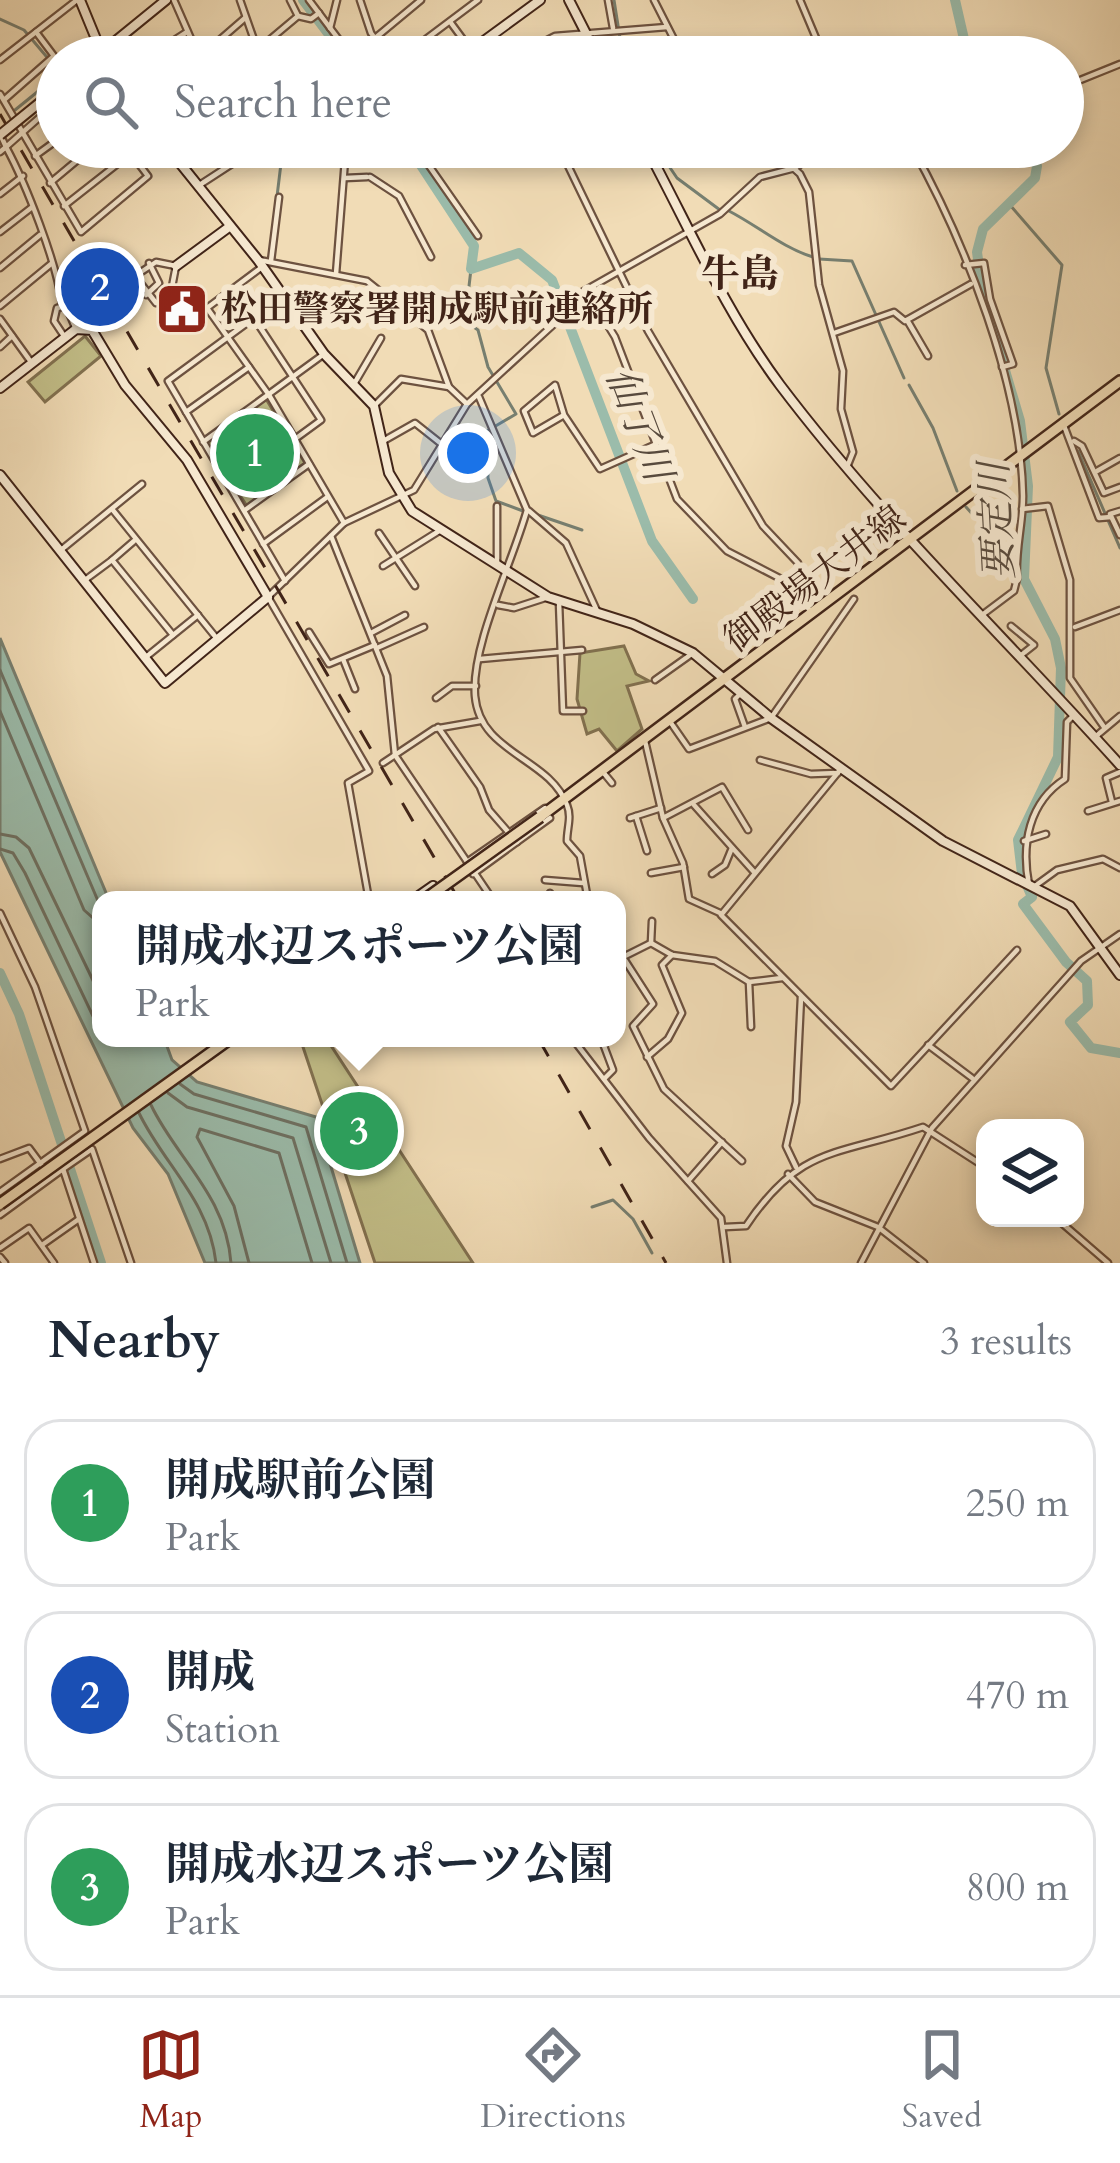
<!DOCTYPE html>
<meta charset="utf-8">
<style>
body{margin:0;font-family:Cardo,"Noto Serif JP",serif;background:#f2f2f3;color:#1f2937}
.controls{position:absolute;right:36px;bottom:36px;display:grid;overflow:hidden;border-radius:24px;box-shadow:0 6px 18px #0003}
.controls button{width:108px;height:108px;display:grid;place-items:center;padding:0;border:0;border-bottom:3px solid #e0e1e3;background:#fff;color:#1f2937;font:60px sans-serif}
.you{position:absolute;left:468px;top:453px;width:42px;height:42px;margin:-30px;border:9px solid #fff;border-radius:50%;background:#1a73e8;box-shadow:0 0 0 18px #1a73e833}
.badge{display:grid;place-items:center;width:78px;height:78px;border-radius:50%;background:#8f2418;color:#fff;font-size:39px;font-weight:700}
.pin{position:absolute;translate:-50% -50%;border:6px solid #fff;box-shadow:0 3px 12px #0006}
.popup{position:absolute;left:92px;top:891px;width:534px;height:156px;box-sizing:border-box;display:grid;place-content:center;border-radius:24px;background:#fff;filter:drop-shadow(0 3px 9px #0005);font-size:39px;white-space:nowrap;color:#747a83}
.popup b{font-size:45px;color:#1f2937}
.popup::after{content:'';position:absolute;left:50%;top:100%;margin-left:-24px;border:24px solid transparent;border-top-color:#fff}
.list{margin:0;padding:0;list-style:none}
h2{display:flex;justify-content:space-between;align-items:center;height:156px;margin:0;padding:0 48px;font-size:51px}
h2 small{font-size:39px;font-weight:400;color:#747a83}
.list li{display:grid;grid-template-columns:78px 1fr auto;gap:36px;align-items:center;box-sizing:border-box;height:168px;margin:0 24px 24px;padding:0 24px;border:3px solid #e0e1e3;border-radius:36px}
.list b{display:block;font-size:45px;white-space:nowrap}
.list p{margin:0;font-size:39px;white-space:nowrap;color:#747a83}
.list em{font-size:39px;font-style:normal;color:#747a83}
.icon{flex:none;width:66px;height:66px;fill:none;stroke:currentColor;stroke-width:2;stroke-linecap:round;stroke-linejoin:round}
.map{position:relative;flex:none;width:1120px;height:1263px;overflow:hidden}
.search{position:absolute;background:#fff;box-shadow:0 6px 18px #0003;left:36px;right:36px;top:36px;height:132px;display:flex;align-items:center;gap:30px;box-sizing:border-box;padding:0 42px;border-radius:66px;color:#747a83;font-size:45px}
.sheet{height:732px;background:#fff}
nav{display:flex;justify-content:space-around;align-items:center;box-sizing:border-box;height:168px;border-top:3px solid #e0e1e3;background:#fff;font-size:33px;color:#747a83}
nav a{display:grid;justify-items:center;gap:6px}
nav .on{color:#8f2418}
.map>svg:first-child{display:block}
</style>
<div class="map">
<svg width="1120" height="1263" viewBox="0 0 1120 1263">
<rect width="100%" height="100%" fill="#f1dcb6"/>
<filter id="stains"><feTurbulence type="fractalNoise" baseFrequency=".00167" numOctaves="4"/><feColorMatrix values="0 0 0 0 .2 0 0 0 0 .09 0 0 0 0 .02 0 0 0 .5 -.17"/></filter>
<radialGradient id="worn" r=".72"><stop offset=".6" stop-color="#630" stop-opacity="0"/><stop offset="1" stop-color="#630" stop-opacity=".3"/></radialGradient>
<g fill="#c2be88" stroke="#827150" stroke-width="3">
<polygon points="85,336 101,356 45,402 28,382"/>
<polygon points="266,399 305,463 247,506 205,443"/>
<polygon points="624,646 636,674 649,681 627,686 642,729 617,751 599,729 587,734 577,699 580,653"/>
<polygon points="300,1038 326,1038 473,1263 375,1263"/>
</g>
<polygon fill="#9bbcab" stroke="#777f70" stroke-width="3" points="0,638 109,900 101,900 101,1038 164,1038 172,1060 197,1082 316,1117 360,1263 205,1263 168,1174 133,1128 0,852"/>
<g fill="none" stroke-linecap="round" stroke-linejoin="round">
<g stroke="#6e7062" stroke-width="3">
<polyline points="0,670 101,908"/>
<polyline points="0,711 84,910 101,925"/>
<polyline points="0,834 16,837 29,848 101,997"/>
<polyline points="0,849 13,853 25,873 101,1033"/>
<polyline points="180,1084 194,1094 306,1127 347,1263"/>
<polyline points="168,1093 187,1107 293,1138 331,1263"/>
<path d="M151,1105C176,1158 226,1195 231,1263"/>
<path d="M139,1113C164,1165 209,1200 216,1263"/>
<polyline points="249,1263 234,1206 197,1137 200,1129 279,1153 312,1263"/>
</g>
<g stroke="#777f70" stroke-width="3">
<polyline points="614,0 623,57"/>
<polyline points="0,19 24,30 57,69"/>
<polyline points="250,22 257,40"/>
<polyline points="263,55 263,57"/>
<polyline points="80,57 81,56"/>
<polyline points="15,110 57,76"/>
<polyline points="656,147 677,178 720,210"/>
<polyline points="1010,205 1062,265 1046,368 1059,414"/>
<path d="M729,211C758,226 783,248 813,257"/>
<polyline points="270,254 283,147"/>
<polyline points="819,259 852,261 904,378"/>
<polyline points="471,269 465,321 478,330 488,367 516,414 487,431 488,478 496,501 523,511"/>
<polyline points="909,385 933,428 957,491"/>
<polyline points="1078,451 1120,548"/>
<polyline points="966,507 975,517 992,511 1012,544"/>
<polyline points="532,513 582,530"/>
<polyline points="1020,551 1025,555"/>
<polyline points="592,1207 613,1200 633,1219 652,1253"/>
</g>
<g stroke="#9bbcab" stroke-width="10">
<polyline points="303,0 346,57"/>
<polyline points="955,0 964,39 974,57"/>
<polyline points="409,147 474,246 471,269 519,253 552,280 652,541 693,599"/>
<polyline points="1029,147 1037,166 1035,178 983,229 977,252 983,296 1020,421 1028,486 1024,579 1055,639 1061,668 1058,757 1018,840 1022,874 1032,897 1023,904 1066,962 1087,981 1088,1005 1070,1022 1091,1048 1120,1053"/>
<polyline points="0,973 19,1014 101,1263"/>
</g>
<g stroke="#6d5240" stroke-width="9">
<g id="street">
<polyline points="174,0 199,57"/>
<polyline points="240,0 260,57"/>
<polyline points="309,0 352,57"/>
<polyline points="360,0 371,33 389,57"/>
<polyline points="608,0 613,28"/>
<polyline points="654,0 683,57"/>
<polyline points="800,0 824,57"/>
<polyline points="298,16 311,19 319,13"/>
<polyline points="451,23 476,57"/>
<polyline points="330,28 337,0"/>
<polyline points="374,39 421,0"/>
<polyline points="148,57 187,32"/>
<polyline points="200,57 245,18"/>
<polyline points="249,57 298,16 290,0"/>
<polyline points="402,57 478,0"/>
<polyline points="514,57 555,36 667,27"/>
<polyline points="798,57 814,43"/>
<polyline points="0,60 77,0"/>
<polyline points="1063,87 1120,64"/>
<polyline points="0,94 81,232 148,176 126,147"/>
<polyline points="4,100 54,56 36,32"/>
<polyline points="0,134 6,147 57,102"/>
<polyline points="223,147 241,161"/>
<polyline points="416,147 478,236"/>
<polyline points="559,147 648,331 763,526 798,563 799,572 787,582"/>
<polyline points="770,147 800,174 809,192 819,285 843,371 841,409 853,452 847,467"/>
<path d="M912,147C966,244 1021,384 1023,496C1023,524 1015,551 1017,579L1014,591L982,615"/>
<path d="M0,152L6,147C26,184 57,263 62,304"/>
<polyline points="35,156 57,140"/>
<polyline points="370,177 399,196 431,257"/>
<polyline points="345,178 367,177"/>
<polyline points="50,183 93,147"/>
<polyline points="198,186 258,147"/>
<polyline points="0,194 23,176"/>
<polyline points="64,206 139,147"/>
<polyline points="0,232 31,208"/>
<polyline points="259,260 367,281 428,330 449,387 467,404"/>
<polyline points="271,261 279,197"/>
<polygon points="156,262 176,266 171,292 156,303 135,276"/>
<polyline points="965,265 984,263 990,299 1013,364 1002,367"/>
<polyline points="262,267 207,308 269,395 344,523"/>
<polyline points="0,268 40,235"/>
<polyline points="336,274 346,147"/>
<polyline points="586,290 615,337 677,499 727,551 787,582 812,613"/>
<polyline points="146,295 159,283 149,263"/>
<polyline points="281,298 168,381 285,581"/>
<polyline points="0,306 51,264"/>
<polyline points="0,319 31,362"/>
<polyline points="907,320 928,356"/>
<polyline points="256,321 321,420 295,439"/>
<polyline points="834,333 894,312 905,321 971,284"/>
<polyline points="64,336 54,321 57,308 66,306 75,327"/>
<polyline points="0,347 12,336"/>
<polyline points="354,384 381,338"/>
<path d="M479,397L527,510C512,564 471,645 475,696C480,754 549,757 567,805C572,817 567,828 567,841L580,856L588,900"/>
<polyline points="374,406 401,379 449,387"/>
<polyline points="186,412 249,367"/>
<polyline points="564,415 533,433 524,411 555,385 564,415 600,469 654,445"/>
<polyline points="1063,423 1099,518 1111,517"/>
<polyline points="385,440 415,423 444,446"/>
<polyline points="1074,441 1082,446 1104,493 1120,487"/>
<polyline points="203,442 324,354"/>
<polyline points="1097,471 1120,458"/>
<polyline points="112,509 218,640"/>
<polyline points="1022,509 1048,506 1070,580 1070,678 1104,727"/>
<polyline points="245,510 309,464"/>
<polyline points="529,511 566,543 598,613"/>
<polyline points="1120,511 1110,514 1120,535"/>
<polyline points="379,533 415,586"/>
<polyline points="331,536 387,676 395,755 493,900"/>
<polyline points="134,541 112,560 173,635"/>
<polyline points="263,544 326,498"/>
<polyline points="61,550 142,484"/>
<polyline points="497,565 497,506"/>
<polyline points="383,566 439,531"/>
<polyline points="85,580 112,560"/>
<polyline points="559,602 563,711 583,711"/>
<polyline points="498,605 514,608 548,597"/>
<polyline points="1011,626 1034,645 1020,656"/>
<polyline points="1075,627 1120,610"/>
<polyline points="309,632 329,664 375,645"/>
<polyline points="371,633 405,615"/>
<polyline points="377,648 424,627"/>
<polyline points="146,657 198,615"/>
<polyline points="343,659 355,689"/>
<polyline points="480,659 582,650"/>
<polyline points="655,680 693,653"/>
<polyline points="740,694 735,699 745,727"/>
<polyline points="436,698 452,686 476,686"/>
<polyline points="671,723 689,749 771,718 854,599"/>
<polyline points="438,727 480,787 489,810 517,842"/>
<polyline points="1095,737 1120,716"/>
<polyline points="645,741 663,818 722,787 748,830"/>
<polyline points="760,760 811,774 838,773"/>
<polyline points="383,763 434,729 480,721"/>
<polyline points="840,770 721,915 891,1086 1017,950"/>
<polyline points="603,772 612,783"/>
<polyline points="1112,802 1106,778 1120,772"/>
<polyline points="694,805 754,872"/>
<polyline points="1088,811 1120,801"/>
<polyline points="636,816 647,851"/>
<polyline points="630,818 661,808"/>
<polyline points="663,818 683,863 689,899 720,913"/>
<polyline points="1024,841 1046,834"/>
<polyline points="467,862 545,808"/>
<polyline points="651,873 684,867"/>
<polyline points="473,874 550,818"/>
<polyline points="712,874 725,865 732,848"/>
<polyline points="545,880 583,883"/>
<path d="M1029,885C1021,844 1029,802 1065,779L1067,722L1072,717"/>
<polyline points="1035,886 1057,870 1103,859 1120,868"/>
<polyline points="550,893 554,900"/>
<polyline points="369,900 348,783 369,771 268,597 344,523 414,490 467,404 554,324 577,295 720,214 760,177 795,168 825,147"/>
<polyline points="0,913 35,987 85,1131 0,1192"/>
<polyline points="651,943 652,921"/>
<polyline points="617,948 653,1004 633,1026 664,1089 742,1161"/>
<polyline points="623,957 651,943 672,955 715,961 749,982 782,978"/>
<polyline points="749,982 751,1027"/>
<polyline points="572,1038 649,1138 721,1218 727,1263"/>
<polyline points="601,1038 613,1070 604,1079"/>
<polyline points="928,1045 972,1078"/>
<polyline points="647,1057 668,1039 682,1013 662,965 672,955"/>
<polyline points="0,1159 29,1148 46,1171"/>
<polyline points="796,1167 786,1146 796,1102 801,997"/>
<polyline points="63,1169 92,1149 131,1263"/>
<polyline points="788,1174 815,1202 878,1227 924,1263"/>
<polyline points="688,1181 722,1142"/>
<polyline points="0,1215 63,1169 94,1263"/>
<polyline points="1056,1218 1108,1263"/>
<path d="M725,1227L746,1226C800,1145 837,1156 923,1127L985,1167"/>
<polyline points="42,1245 79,1219"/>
<polyline points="0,1248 29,1228 54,1263"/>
<polyline points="0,1257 5,1263"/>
<polyline points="861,1263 932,1128 1081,961 1120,934"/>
</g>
</g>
<g stroke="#412418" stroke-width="12">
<g id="secondary">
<polyline points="80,0 103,56"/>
<polyline points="569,0 598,57"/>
<polyline points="96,57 166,0"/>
<polyline points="462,57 540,0"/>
<polyline points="43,100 57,89"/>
<polyline points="167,147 258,260 324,354 374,406 389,473 412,511 548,597 633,624 693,653 771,718 943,841 1070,906 1120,975"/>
<path d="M646,147C689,227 725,311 780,385C882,520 1007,639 1120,765"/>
<polyline points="176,266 229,227"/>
<polyline points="0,388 76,329 92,330 125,385 187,460 268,597 165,683 0,475"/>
<polyline points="413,900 433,886 439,900"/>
</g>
</g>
<g stroke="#412418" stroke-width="14">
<polyline id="primary" points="540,817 1120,381"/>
</g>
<use href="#street" stroke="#f6e8d0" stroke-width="4.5"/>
<use href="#secondary" stroke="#f6e8d0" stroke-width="8"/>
<use href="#primary" stroke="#f1dcb6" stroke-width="9"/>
<g stroke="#412418" stroke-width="3" stroke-dasharray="21 21" stroke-linecap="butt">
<polyline points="0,114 459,900"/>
<polyline points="538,1038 666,1263"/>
</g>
<g stroke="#412418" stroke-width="12" stroke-linecap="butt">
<polyline id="secondary-bridge" points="0,135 43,100"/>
</g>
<g stroke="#412418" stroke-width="14" stroke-linecap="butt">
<g id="primary-bridge">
<polyline points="424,900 540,817"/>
<polyline points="0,1204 231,1038"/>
</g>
</g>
<use href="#secondary-bridge" stroke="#f6e8d0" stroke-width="8"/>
<use href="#primary-bridge" stroke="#f1dcb6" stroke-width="9"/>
</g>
<defs>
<g id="civic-square" transform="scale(2.7)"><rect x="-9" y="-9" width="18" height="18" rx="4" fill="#8f2418" stroke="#f6e8d0"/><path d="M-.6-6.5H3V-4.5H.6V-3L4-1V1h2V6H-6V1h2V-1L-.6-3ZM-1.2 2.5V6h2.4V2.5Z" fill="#fff"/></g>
</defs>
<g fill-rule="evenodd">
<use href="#civic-square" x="182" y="309"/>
</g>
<g text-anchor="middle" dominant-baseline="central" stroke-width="12" stroke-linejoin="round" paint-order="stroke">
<g font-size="36" font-weight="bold" fill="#412418" stroke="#f6e8d0" text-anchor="start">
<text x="221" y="309">松田警察署開成駅前連絡所</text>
</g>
<g font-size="36" fill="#412418" stroke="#f6e8d0">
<text transform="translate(815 579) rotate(-37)">御殿場大井線</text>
</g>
<g font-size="39" font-weight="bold" fill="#412418" stroke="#f6e8d0">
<text x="740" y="274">牛島</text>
</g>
<g font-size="39" font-style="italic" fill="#584a3d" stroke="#f6e8d0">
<text transform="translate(639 424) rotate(69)">仙了川</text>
<text transform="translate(997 521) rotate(-93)">要定川</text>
</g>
</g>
<rect width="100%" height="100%" filter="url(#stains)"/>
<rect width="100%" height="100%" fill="url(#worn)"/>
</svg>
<div class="controls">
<button><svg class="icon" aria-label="layers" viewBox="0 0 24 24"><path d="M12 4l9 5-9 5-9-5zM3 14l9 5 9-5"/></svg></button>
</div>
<div class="you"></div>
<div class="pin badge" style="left:255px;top:453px;background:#2e9e5b">1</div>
<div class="pin badge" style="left:100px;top:287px;background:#1a4fb4">2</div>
<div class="pin badge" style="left:359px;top:1131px;background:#2e9e5b">3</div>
<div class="popup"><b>開成水辺スポーツ公園</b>Park</div>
<div class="search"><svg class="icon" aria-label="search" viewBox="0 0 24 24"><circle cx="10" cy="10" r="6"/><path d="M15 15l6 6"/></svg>Search here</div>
</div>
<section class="sheet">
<h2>Nearby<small>3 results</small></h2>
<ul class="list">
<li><span class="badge" style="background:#2e9e5b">1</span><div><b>開成駅前公園</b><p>Park</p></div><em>250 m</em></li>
<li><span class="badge" style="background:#1a4fb4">2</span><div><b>開成</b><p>Station</p></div><em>470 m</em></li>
<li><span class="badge" style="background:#2e9e5b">3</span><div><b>開成水辺スポーツ公園</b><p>Park</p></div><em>800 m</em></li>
</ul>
</section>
<nav>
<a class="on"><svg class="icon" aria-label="map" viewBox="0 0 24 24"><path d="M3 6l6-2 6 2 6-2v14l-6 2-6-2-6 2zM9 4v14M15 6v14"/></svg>Map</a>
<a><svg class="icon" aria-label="directions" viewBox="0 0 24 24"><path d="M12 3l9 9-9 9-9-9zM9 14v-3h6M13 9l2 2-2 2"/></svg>Directions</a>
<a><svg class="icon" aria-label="saved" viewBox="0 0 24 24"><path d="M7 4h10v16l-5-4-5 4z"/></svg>Saved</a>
</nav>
